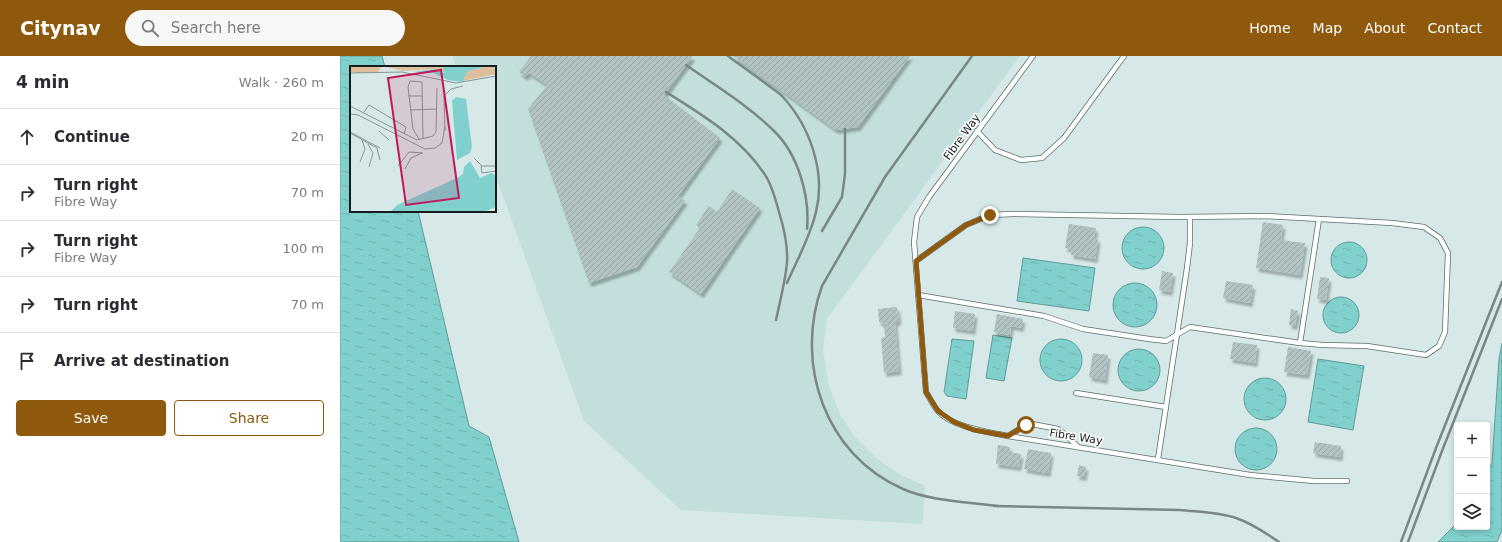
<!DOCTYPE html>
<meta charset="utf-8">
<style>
body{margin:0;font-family:"DejaVu Sans",sans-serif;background:#f7f7f7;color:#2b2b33}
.controls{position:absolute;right:12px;bottom:12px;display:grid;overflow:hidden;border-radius:4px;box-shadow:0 2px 6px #0003}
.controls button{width:36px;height:36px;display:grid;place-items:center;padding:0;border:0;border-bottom:1px solid #e1e1e2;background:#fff;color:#2b2b33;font:20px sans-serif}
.stop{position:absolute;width:12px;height:12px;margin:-9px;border:3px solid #8f590d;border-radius:50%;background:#fff}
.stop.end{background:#8f590d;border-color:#fff;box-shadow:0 1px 4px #0008}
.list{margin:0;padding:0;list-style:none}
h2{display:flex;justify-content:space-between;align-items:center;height:52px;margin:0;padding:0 16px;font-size:17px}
h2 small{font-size:13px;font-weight:400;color:#7c7c81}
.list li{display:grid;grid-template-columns:26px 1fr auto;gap:12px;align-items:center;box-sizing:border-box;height:56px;padding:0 16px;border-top:1px solid #e1e1e2}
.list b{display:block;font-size:15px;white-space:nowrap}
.list p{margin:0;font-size:13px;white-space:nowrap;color:#7c7c81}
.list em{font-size:13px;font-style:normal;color:#7c7c81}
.actions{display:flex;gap:8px;padding:12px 16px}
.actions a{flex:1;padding:9px 0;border:1px solid #8f590d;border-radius:4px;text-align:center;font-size:14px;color:#8f590d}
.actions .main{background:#8f590d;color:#fff}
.icon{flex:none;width:22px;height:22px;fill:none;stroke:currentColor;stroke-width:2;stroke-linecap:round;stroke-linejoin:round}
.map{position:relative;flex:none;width:1162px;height:486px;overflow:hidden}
header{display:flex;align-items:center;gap:24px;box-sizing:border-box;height:56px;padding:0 20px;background:#8f590d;color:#fff}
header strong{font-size:19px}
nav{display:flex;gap:22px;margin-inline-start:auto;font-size:14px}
.search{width:280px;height:36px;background:#f7f7f7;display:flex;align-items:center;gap:10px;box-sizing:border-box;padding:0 14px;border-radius:22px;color:#7c7c81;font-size:15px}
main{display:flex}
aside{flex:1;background:#fff}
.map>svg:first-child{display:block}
</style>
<header>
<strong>Citynav</strong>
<div class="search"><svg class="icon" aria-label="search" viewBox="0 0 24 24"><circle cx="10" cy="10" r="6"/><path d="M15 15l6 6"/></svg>Search here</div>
<nav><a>Home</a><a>Map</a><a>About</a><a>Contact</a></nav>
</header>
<main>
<aside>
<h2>4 min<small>Walk · 260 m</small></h2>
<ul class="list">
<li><svg class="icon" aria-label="ahead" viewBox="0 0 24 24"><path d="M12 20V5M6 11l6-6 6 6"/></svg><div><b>Continue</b></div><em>20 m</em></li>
<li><svg class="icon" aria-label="right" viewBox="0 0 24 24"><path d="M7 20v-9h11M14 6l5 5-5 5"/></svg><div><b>Turn right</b><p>Fibre Way</p></div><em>70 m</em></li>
<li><svg class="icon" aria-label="right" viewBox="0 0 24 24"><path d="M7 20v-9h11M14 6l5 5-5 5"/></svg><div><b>Turn right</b><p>Fibre Way</p></div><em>100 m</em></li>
<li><svg class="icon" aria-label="right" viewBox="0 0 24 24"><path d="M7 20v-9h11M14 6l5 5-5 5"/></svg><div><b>Turn right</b></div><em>70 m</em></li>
<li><svg class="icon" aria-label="arrive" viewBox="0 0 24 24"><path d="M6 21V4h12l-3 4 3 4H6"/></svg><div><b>Arrive at destination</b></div></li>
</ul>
<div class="actions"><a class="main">Save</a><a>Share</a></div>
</aside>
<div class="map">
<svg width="1162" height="486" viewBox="0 0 1162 486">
<defs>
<pattern id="water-ripples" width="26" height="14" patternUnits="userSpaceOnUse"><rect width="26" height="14" fill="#80d1cd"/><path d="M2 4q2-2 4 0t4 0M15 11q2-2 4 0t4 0" fill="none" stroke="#6eb3af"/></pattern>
<pattern id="building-hatch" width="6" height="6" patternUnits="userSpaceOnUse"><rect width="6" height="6" fill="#b1c3c2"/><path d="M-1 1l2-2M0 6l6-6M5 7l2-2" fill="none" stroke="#98a7a6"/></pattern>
<filter id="shadow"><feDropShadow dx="2.5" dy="4" stdDeviation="1" flood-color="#0004"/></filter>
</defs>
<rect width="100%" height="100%" fill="#d6e9e8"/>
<polygon fill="#c3dfdd" points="113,0 680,0 487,263 483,294 489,331 501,360 515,381 535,401 559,418 585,430 583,468 341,454 244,365 155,118 155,11 116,11"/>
<g fill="url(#water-ripples)" stroke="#609b98">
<polygon points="0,0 42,0 45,11 11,11 11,155 78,155 129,370 149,381 179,486 0,486"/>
<circle cx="803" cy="192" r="21"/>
<circle cx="1009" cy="204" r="18"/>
<polygon points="683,202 755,212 749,255 677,245"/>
<circle cx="795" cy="249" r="22"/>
<circle cx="1001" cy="259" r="18"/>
<polygon points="653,279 672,282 664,325 646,322"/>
<circle cx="721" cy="304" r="21"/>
<polygon points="612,283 634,285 626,343 607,340 604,336"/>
<polygon points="1162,287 1162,474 1157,486 1098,486 1117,467 1117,471 1147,471 1147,417 1152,407 1159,303"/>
<circle cx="799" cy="314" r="21"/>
<polygon points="978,303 1024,310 1013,374 968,366"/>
<circle cx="925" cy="343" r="21"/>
<circle cx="916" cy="393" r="21"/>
</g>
<g fill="url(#building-hatch)" filter="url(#shadow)">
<polygon points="191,0 353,0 324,39 380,82 338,140 345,145 297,211 249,227 188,53 207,29 189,17 185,21 179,16"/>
<polygon points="393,0 570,0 518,71 496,74"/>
<polygon points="392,133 420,152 361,238 329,216 360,172 356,169 369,150 377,156"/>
<polygon points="923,166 943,169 941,184 965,187 960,219 916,212"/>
<polygon points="729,168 756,172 754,182 758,183 755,203 731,199 732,193 725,192"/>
<polygon points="822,215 833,217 830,236 819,234"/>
<polygon points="980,221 989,222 986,244 977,243"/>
<polygon points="886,225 913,229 910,247 883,242"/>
<polygon points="557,251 559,264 555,267 559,315 544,317 541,282 545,281 544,268 539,266 538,253"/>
<polygon points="951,253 958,255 955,270 949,269"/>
<polygon points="615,255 635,258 633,275 613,272"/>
<polygon points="657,258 683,263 681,272 671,270 670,279 654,276"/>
<polygon points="893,286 917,289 915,307 890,303"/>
<polygon points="948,291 971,295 967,319 944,316"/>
<polygon points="753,297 768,299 765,324 749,321"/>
<polygon points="975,386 1001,390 1000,401 973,397"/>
<polygon points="658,389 670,391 669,396 681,398 679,411 656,408"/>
<polygon points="688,393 711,397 708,417 684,413"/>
<polygon points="739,409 746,411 744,421 737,420"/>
</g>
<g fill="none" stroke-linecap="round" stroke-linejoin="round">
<g stroke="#5c6c6b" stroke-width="6">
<g id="lane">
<path d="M693,0L589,141L577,161L574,186L586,336C590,342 593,349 598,355C612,371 647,376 668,380L910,419L974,425H1007"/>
<polyline points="637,75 655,94 681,104 702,102 724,82 784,0"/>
<polyline points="576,205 626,169 650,159 673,158 840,161 927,160 1052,167 1084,171 1100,182 1108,197 1105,276 1099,290 1086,299 1027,290 983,289 960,287 850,271 826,285 809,283 743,273 704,260 578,239"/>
<polyline points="960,287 979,163"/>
<polyline points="736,337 826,351"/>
<polyline points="668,380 686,369 692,368 718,373 727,380 738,391"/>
<polyline points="818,403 847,212 850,187 850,161"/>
</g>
</g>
<use href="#lane" stroke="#fff" stroke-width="4.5"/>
<g stroke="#798786" stroke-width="2.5">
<path d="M388,0C400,9 413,18 425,27C430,31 437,35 442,40C470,70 486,116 476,156C470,181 457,204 447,227"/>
<path d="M632,0L545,121L482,230C454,308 485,399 563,433C590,445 628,446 658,450"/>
<path d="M346,9C376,30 408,49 434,75C458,98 470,140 467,173"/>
<path d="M326,36C363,59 404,84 427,122C433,133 436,145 439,156C444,172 448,191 447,207C445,227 440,245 436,264"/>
<polyline points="482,175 502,141 505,118 505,73"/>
<path d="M654,450L840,454C858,456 878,456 896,462C911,467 926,477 939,486"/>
<polyline points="1061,486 1096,392 1162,226"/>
<polyline points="1068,486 1102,395 1162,243"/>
</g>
</g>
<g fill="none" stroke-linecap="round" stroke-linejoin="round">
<polyline stroke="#8f590d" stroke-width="5" points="650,159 626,169 576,205 586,336 598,355 614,366 634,374 668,380 686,369"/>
</g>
<g text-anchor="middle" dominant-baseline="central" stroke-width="3" stroke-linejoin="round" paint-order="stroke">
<g font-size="11" fill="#161d1c" stroke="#fff">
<text transform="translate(622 81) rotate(-54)">Fibre Way</text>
<text transform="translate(736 381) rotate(9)">Fibre Way</text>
</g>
</g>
<g transform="translate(10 10)">
<rect width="146" height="146" fill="#d6e9e8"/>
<path d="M138,0H144L146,8L113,15V9L118,5Z" fill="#dfbe9d"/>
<path d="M0,0H93L95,6L84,3L53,5L32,0L28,6L8,7L0,6Z" fill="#dfbe9d"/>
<path d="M93,0H138L118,5L112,16L98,14L83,7L63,6L84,3L94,7ZM106,31L116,33L122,81L120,87L107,94L102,35ZM120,95L130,112L141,107L146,109V141L133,146H40L47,139L107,112L113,108L114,101Z" fill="#80d1cd"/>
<path fill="none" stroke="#899796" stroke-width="1" d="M0,7L52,6L106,17L146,10M58,30H72M0,40L67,74L83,70L86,66L87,22M60,44L87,43M14,46L19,39L56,61L54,68M0,48L8,49L75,83L85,82L92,77L95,60M29,65L39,74M95,65L94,30L101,23L113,20M0,66L30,82M0,67L27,82L30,94M69,73L63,63L58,21L60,15L72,16L73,72M18,78L23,87L19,101M124,92L132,100H146M10,96L15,83L12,74M48,100L59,86L73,87M131,100L132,107L146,105M55,103L61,92L72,87"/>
<path fill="#c2185b" fill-opacity="0.15" stroke="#c2185b" stroke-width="2" d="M91,4L109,132L56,139L38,12Z"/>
<rect width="146" height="146" fill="none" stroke="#161d1c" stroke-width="2"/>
</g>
</svg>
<div class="controls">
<button>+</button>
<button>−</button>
<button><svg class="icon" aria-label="layers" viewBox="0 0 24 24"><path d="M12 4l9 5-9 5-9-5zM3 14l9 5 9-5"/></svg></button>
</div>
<div class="stop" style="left:686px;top:369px"></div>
<div class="stop end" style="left:650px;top:159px"></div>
</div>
</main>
